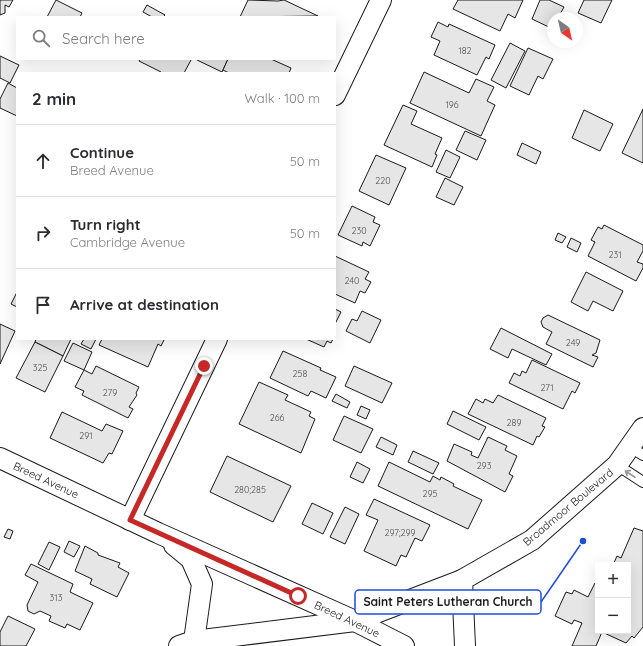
<!DOCTYPE html>
<meta charset="utf-8">
<style>
body{margin:0;font-family:Quicksand,sans-serif;background:#f7f7f7;color:#2b2b33}
.controls{position:absolute;right:12px;bottom:12px;display:grid;overflow:hidden;border-radius:0px;box-shadow:0 4px 16px #0002}
.controls button{width:36px;height:36px;display:grid;place-items:center;padding:0;border:0;border-bottom:1px solid #e1e1e2;background:#fff;color:#2b2b33;font:20px sans-serif}
.compass{position:absolute;left:547px;top:12px;width:36px;height:36px;border-radius:50%;background:#fff;box-shadow:0 4px 16px #0002;rotate:146deg}
.stop{position:absolute;width:12px;height:12px;margin:-9px;border:3px solid #c62828;border-radius:50%;background:#fff}
.stop.end{background:#c62828;border-color:#fff;box-shadow:0 1px 4px #0008}
.list{margin:0;padding:0;list-style:none}
h2{display:flex;justify-content:space-between;align-items:center;height:52px;margin:0;padding:0 16px;font-size:17px}
h2 small{font-size:13px;font-weight:400;color:#7c7c81}
.list li{display:grid;grid-template-columns:26px 1fr auto;gap:12px;align-items:center;box-sizing:border-box;height:72px;padding:0 16px;border-top:1px solid #e1e1e2}
.list b{display:block;font-size:15px;white-space:nowrap}
.list p{margin:0;font-size:13px;white-space:nowrap;color:#7c7c81}
.list em{font-size:13px;font-style:normal;color:#7c7c81}
.icon{flex:none;width:22px;height:22px;fill:none;stroke:currentColor;stroke-width:2;stroke-linecap:round;stroke-linejoin:round}
.map{position:relative;flex:none;width:643px;height:646px;overflow:hidden}
.search{position:absolute;background:#fff;box-shadow:0 4px 16px #0002;left:16px;top:16px;width:320px;height:44px;display:flex;align-items:center;gap:10px;box-sizing:border-box;padding:0 14px;border-radius:0px;color:#7c7c81;font-size:15px}
.panel{position:absolute;background:#fff;box-shadow:0 4px 16px #0002;left:16px;top:72px;width:320px;height:268px;border-radius:0px}
.map>svg:first-child{display:block}
</style>
<div class="map">
<svg width="643" height="646" viewBox="0 0 643 646">
<rect width="100%" height="100%" fill="#fff"/>
<g fill="#e6e6e6" stroke="#1a1a1a">
<polygon points="0,0 13,0 9,7 5,5 5,13 0,15"/>
<polygon points="56,0 82,13 80,17 47,17"/>
<polygon points="248,0 278,1 284,0 318,16 240,17"/>
<polygon points="458,0 523,0 515,18 508,14 500,31 453,9"/>
<polygon points="540,0 549,0 564,7 558,18 553,18 553,29 532,19"/>
<polygon points="584,0 612,0 601,23 578,13"/>
<polygon points="147,5 165,15 163,17 152,17 143,12"/>
<polygon points="438,22 448,27 449,24 495,45 489,59 486,57 477,75 434,55 440,41 431,37"/>
<polygon points="510,43 525,51 506,88 491,80"/>
<polygon points="528,48 553,59 543,79 538,76 529,95 510,86"/>
<polygon points="0,56 19,65 10,83 0,78"/>
<polygon points="140,59 189,59 191,60 184,73 160,73 161,72 139,61"/>
<polygon points="198,59 228,59 222,72 197,60"/>
<polygon points="228,59 271,59 291,68 289,73 229,73 223,70"/>
<polygon points="424,72 469,93 476,79 494,87 487,101 495,105 481,136 410,103"/>
<polygon points="8,83 17,88 17,116 0,108 0,99"/>
<polygon points="403,105 417,111 411,124 442,138 435,154 437,155 432,167 384,145"/>
<polygon points="643,109 643,163 622,153"/>
<polygon points="584,110 613,124 600,151 572,138"/>
<polygon points="465,131 486,140 477,160 456,150"/>
<polygon points="522,143 541,152 536,164 517,155"/>
<polygon points="446,150 460,157 450,178 436,172"/>
<polygon points="376,155 406,168 389,205 359,191"/>
<polygon points="445,178 463,187 454,205 436,197"/>
<polygon points="352,206 375,217 373,222 380,225 370,246 363,242 362,246 338,235"/>
<polygon points="604,225 643,245 643,251 637,262 643,264 643,268 636,281 588,256 595,242 591,240 598,227 602,229"/>
<polygon points="558,233 566,237 562,243 555,240"/>
<polygon points="571,238 581,243 577,252 567,247"/>
<polygon points="335,256 369,272 365,279 371,282 365,293 360,291 355,303 335,294"/>
<polygon points="586,272 623,291 613,311 593,301 588,311 571,302"/>
<polygon points="17,292 17,307 11,304"/>
<polygon points="335,309 341,312 335,324"/>
<polygon points="362,311 381,320 370,343 346,331 352,319 357,321"/>
<polygon points="548,315 600,340 596,353 592,355 598,357 593,367 546,344 552,332 543,327 541,322 543,318"/>
<polygon points="0,324 15,331 0,364"/>
<polygon points="501,328 552,354 546,365 512,349 508,358 490,349"/>
<polygon points="36,339 71,339 63,356 35,342"/>
<polygon points="84,339 96,339 91,349 81,344"/>
<polygon points="102,339 162,339 164,340 161,346 158,344 148,367 99,345"/>
<polygon points="306,339 333,339 331,343 327,341 324,347"/>
<polygon points="35,342 63,356 45,392 16,378"/>
<polygon points="73,343 92,352 84,370 64,361"/>
<polygon points="283,351 321,368 320,370 336,377 326,398 311,391 308,396 270,378"/>
<polygon points="532,360 580,383 575,393 572,391 563,409 509,383 514,373 520,376 522,371 526,373"/>
<polygon points="96,366 139,387 136,393 137,395 129,407 133,409 128,418 82,395 84,391 75,387 84,370 92,374"/>
<polygon points="354,366 392,383 382,403 345,386"/>
<polygon points="259,382 288,395 285,400 311,412 309,416 315,419 301,453 239,424"/>
<polygon points="336,394 350,402 347,408 332,401"/>
<polygon points="498,395 546,418 542,426 545,427 539,437 537,436 533,445 468,414 476,399 483,403 485,399 493,403"/>
<polygon points="361,406 370,410 366,419 357,415"/>
<polygon points="453,411 486,427 479,440 447,424"/>
<polygon points="62,412 102,431 106,424 123,431 112,454 109,453 103,463 50,438"/>
<polygon points="344,416 373,429 361,453 333,440"/>
<polygon points="381,437 397,445 393,455 376,447"/>
<polygon points="488,437 507,446 505,450 517,456 509,474 513,476 505,492 447,461 454,444 472,452 471,455 478,458"/>
<polygon points="413,451 439,463 433,474 408,462"/>
<polygon points="227,456 291,486 273,522 210,492"/>
<polygon points="357,462 370,469 363,483 350,477"/>
<polygon points="389,462 430,482 433,476 440,480 441,477 454,484 453,486 482,500 468,529 378,486"/>
<polygon points="374,499 430,525 422,541 415,538 406,557 401,555 396,566 364,551 378,520 366,515"/>
<polygon points="312,503 333,513 323,534 302,524"/>
<polygon points="345,507 359,514 345,544 330,537"/>
<polygon points="634,528 643,531 643,627 634,638 632,636 626,643 602,632 596,646 572,646 582,623 574,620 572,624 555,616 566,592 572,594 574,590 588,597 595,583 598,585 598,631 628,631 628,565 613,565 617,556 621,558"/>
<polygon points="8,529 13,531 10,539 4,537"/>
<polygon points="69,541 80,546 74,557 64,552"/>
<polygon points="49,542 60,547 49,570 38,564"/>
<polygon points="85,546 98,553 98,555 120,563 118,567 129,573 117,597 90,584 92,579 75,571"/>
<polygon points="31,564 73,584 70,592 93,603 80,630 67,624 65,628 49,621 51,616 40,611 34,614 28,611 27,605 38,582 25,575"/>
<polygon points="8,616 35,629 26,646 0,646 0,632"/>
</g>
<g fill="none" stroke-linecap="round" stroke-linejoin="round">
<g stroke="#1a1a1a" stroke-width="12">
<g id="lane">
<polyline points="630,447 643,455"/>
<polyline points="617,465 643,482"/>
</g>
</g>
<g stroke="#1a1a1a" stroke-width="22">
<g id="street">
<polyline points="335,95 381,0"/>
<polyline points="0,458 158,533 355,621 404,646"/>
<polyline points="130,520 217,339"/>
<polyline points="174,545 191,559 202,584 194,641"/>
<polyline points="462,580 465,646"/>
<polyline points="179,646 194,641 355,621 462,580 532,540 617,465 643,428"/>
</g>
</g>
<use href="#lane" stroke="#fff" stroke-width="10"/>
<use href="#street" stroke="#fff" stroke-width="20"/>
</g>
<defs><path id="oneway-shaft" d="M-6 0H5M1.5-3L5.5 0L1.5 3" fill="none" stroke-width="1.6" stroke-linecap="round" stroke-linejoin="round"/></defs>
<use stroke="#989898" href="#oneway-shaft" transform="translate(630 474) rotate(-147)"/>
<g fill="none" stroke-linecap="round" stroke-linejoin="round">
<polyline stroke="#c62828" stroke-width="5" points="204,366 130,520 298,596"/>
</g>
<g text-anchor="middle" dominant-baseline="central" stroke-width="3" stroke-linejoin="round" paint-order="stroke">
<g font-size="9" fill="#4d4d4d">
<text x="465" y="50">182</text>
<text x="452" y="104">196</text>
<text x="383" y="180">220</text>
<text x="359" y="230">230</text>
<text x="615" y="254">231</text>
<text x="352" y="280">240</text>
<text x="573" y="342">249</text>
<text x="40" y="367">325</text>
<text x="300" y="373">258</text>
<text x="547" y="387">271</text>
<text x="110" y="392">279</text>
<text x="277" y="417">266</text>
<text x="514" y="422">289</text>
<text x="86" y="435">291</text>
<text x="484" y="465">293</text>
<text x="250" y="489">280;285</text>
<text x="430" y="493">295</text>
<text x="400" y="532">297;299</text>
<text x="56" y="597">313</text>
</g>
<g font-size="11" fill="#1a1a1a" stroke="#fff">
<text transform="translate(46 480) rotate(25)">Breed Avenue</text>
<text transform="translate(568 507) rotate(-40)">Broadmoor Boulevard</text>
<text transform="translate(347 619) rotate(25)">Breed Avenue</text>
</g>
</g>
<path fill="none" stroke="#1d4ed8" stroke-width="1.5" d="M583 541L541 602"/>
<circle fill="#1d4ed8" stroke="#fff" stroke-width="1.5" cx="583" cy="541" r="4"/>
<rect fill="#fff" stroke="#1d4ed8" stroke-width="1.5" x="355" y="590" width="186" height="24" rx="4"/>
<g font-size="12" text-anchor="middle" font-weight="bold" fill="#1a1a1a">
<text x="448" y="606">Saint Peters Lutheran Church</text>
</g>
</svg>
<div class="controls">
<button>+</button>
<button>−</button>
</div>
<svg class="compass" viewBox="-18 -18 36 36"><path d="M0-13l5 13h-10z" fill="#e53935"/><path d="M0 13l5-13h-10z" fill="#7c7c81"/></svg>
<div class="stop" style="left:298px;top:596px"></div>
<div class="stop end" style="left:204px;top:366px"></div>
<div class="search"><svg class="icon" aria-label="search" viewBox="0 0 24 24"><circle cx="10" cy="10" r="6"/><path d="M15 15l6 6"/></svg>Search here</div>
<section class="panel">
<h2>2 min<small>Walk · 100 m</small></h2>
<ul class="list">
<li><svg class="icon" aria-label="ahead" viewBox="0 0 24 24"><path d="M12 20V5M6 11l6-6 6 6"/></svg><div><b>Continue</b><p>Breed Avenue</p></div><em>50 m</em></li>
<li><svg class="icon" aria-label="right" viewBox="0 0 24 24"><path d="M7 20v-9h11M14 6l5 5-5 5"/></svg><div><b>Turn right</b><p>Cambridge Avenue</p></div><em>50 m</em></li>
<li><svg class="icon" aria-label="arrive" viewBox="0 0 24 24"><path d="M6 21V4h12l-3 4 3 4H6"/></svg><div><b>Arrive at destination</b></div></li>
</ul>
</section>
</div>
